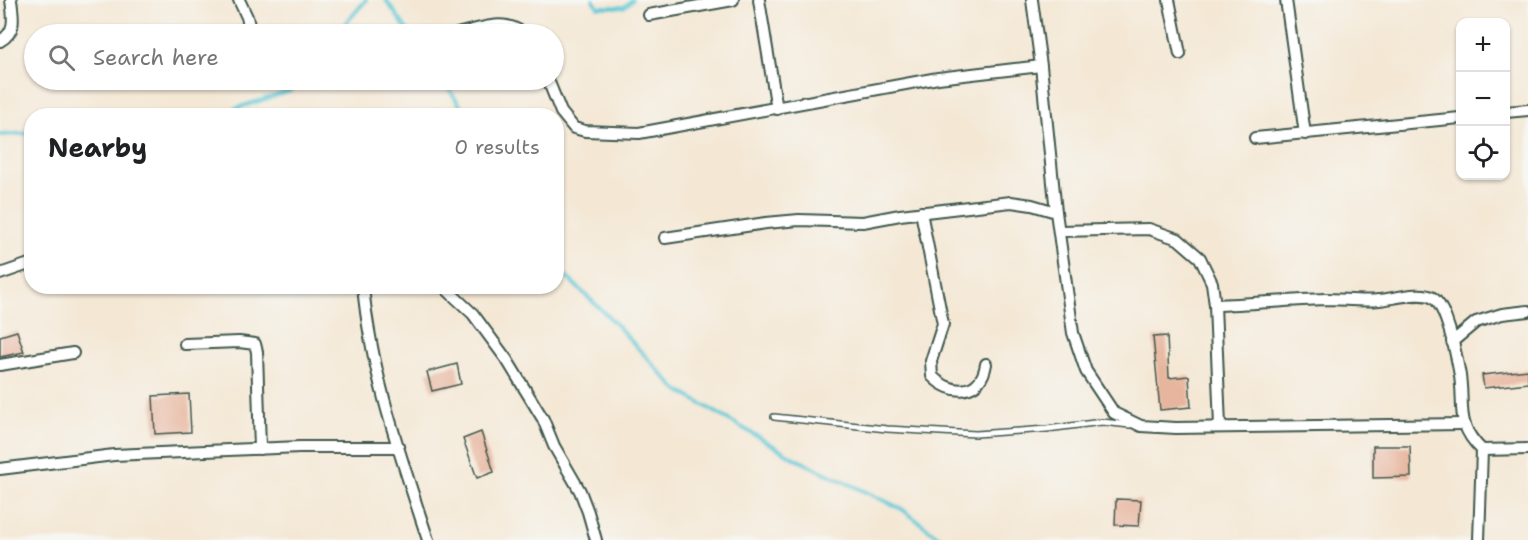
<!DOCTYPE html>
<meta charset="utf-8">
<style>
body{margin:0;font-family:"Shantell Sans",sans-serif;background:#f2f2f2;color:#202124}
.controls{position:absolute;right:18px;top:18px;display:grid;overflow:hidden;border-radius:12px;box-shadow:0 2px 4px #0004}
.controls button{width:54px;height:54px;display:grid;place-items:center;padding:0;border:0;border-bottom:2px solid #e0e0e0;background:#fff;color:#202124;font:30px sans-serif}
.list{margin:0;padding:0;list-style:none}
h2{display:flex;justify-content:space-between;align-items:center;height:78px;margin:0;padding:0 24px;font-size:26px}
h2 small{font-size:20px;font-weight:400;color:#757577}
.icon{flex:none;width:33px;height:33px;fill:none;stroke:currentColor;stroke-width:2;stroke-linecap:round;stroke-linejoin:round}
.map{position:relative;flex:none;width:1528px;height:540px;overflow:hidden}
.search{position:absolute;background:#fff;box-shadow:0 2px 4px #0004;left:24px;top:24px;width:540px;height:66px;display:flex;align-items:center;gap:15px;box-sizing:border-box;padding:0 21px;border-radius:33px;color:#757577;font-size:22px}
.panel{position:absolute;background:#fff;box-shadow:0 2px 4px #0004;left:24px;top:108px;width:540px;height:186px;border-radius:24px}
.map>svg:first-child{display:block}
</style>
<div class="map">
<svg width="1528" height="540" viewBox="0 0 1528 540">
<rect width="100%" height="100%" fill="#f6f6f2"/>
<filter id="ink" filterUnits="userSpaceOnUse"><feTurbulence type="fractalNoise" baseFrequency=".0167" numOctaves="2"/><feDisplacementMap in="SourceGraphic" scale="12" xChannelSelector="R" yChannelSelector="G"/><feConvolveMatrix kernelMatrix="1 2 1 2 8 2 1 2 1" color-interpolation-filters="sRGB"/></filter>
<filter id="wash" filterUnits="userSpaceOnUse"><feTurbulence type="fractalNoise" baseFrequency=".008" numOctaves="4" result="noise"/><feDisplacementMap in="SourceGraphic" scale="24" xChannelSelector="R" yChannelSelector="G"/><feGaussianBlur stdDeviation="1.35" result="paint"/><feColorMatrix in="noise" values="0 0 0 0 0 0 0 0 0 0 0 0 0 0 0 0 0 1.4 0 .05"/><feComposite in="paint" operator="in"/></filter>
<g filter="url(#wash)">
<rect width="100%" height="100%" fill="#f4e8d5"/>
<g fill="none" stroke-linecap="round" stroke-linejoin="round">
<g stroke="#5bc7d5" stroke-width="4">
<polyline points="386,0 410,34"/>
<polyline points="593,0 598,7 624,7 632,0"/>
<polyline points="340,34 347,22 366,0"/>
<polyline points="443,80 467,116"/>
<polyline points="230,116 234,109 290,91 299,80"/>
<polyline points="0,135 32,133"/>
<polyline points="556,267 608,316 676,389 796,459 902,509 943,540"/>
</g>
</g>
<g id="blocks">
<g fill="#e7b59e">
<polygon points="17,331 24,352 0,357 0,336"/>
<polygon points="1167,336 1169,378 1189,376 1191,407 1160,410 1153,337"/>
<polygon points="457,364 461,384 432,391 427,372"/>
<polygon points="1528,370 1528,383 1484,388 1482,375"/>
<polygon points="189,394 191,432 155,434 153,396"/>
<polygon points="481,432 494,472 477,478 463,439"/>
<polygon points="1373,446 1410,446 1411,477 1373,478"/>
<polygon points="1116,499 1141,500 1139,526 1115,525"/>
</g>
</g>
</g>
<g filter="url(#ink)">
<use href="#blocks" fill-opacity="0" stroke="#3f574c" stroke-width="1.5"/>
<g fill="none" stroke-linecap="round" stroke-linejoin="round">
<g stroke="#3f574c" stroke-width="8">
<polyline id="service" points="774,417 887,429 976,434 1047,429 1102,422 1130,425"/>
</g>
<g stroke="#3f574c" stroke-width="14">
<g id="minor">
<polyline points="239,0 247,17 251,34"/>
<polyline points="759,0 777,109"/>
<polyline points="1032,0 1041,66 1056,212 1073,333 1086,371 1114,413 1141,426 1176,428 1463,424"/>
<polyline points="1169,0 1180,54"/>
<polyline points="1286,0 1305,134"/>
<polyline points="649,15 733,0"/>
<path d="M457,34C480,29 504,17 524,34"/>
<path d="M0,41C17,32 13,16 11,0"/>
<polyline points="548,80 561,112 574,128 585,131 639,133 938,78 1041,66"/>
<polyline points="1506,112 1528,110"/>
<polyline points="1255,138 1460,118"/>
<path d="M921,212L943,324L931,361L932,376C951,396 981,396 986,364"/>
<polyline points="1060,231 1149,229 1178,239 1200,258 1212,283 1215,305 1220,426"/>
<polyline points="665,238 766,223 799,220 863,222 900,215 1011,202 1032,205 1056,212"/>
<polyline points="0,274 32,263"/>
<path d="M363,286C371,374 401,457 428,540"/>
<polyline points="443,286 473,314 507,360 543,419 554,446 580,491 588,512 596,540"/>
<path d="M1215,305C1252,304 1288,300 1325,299C1343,299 1362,302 1379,300C1393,299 1422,290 1433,298C1446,306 1456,354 1459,370C1466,404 1453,422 1482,450L1479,540"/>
<polyline points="1452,342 1476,322 1502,314 1528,311"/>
<polyline points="185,344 239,342 255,344 257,352 260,449"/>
<polyline points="0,365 73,353"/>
<polyline points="1482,450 1528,449"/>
<polyline points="0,469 114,455 300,447 398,447"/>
</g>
</g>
<use href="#service" stroke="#fff" stroke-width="5"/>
<use href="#minor" stroke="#fff" stroke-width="10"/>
</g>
</g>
</svg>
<div class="controls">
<button>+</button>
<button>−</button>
<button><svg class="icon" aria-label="locate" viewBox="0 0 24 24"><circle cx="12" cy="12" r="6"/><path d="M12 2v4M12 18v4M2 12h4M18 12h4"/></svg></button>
</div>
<div class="search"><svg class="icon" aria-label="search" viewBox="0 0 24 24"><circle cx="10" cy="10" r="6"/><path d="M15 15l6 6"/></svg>Search here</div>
<section class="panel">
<h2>Nearby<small>0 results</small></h2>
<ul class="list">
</ul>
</section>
</div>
